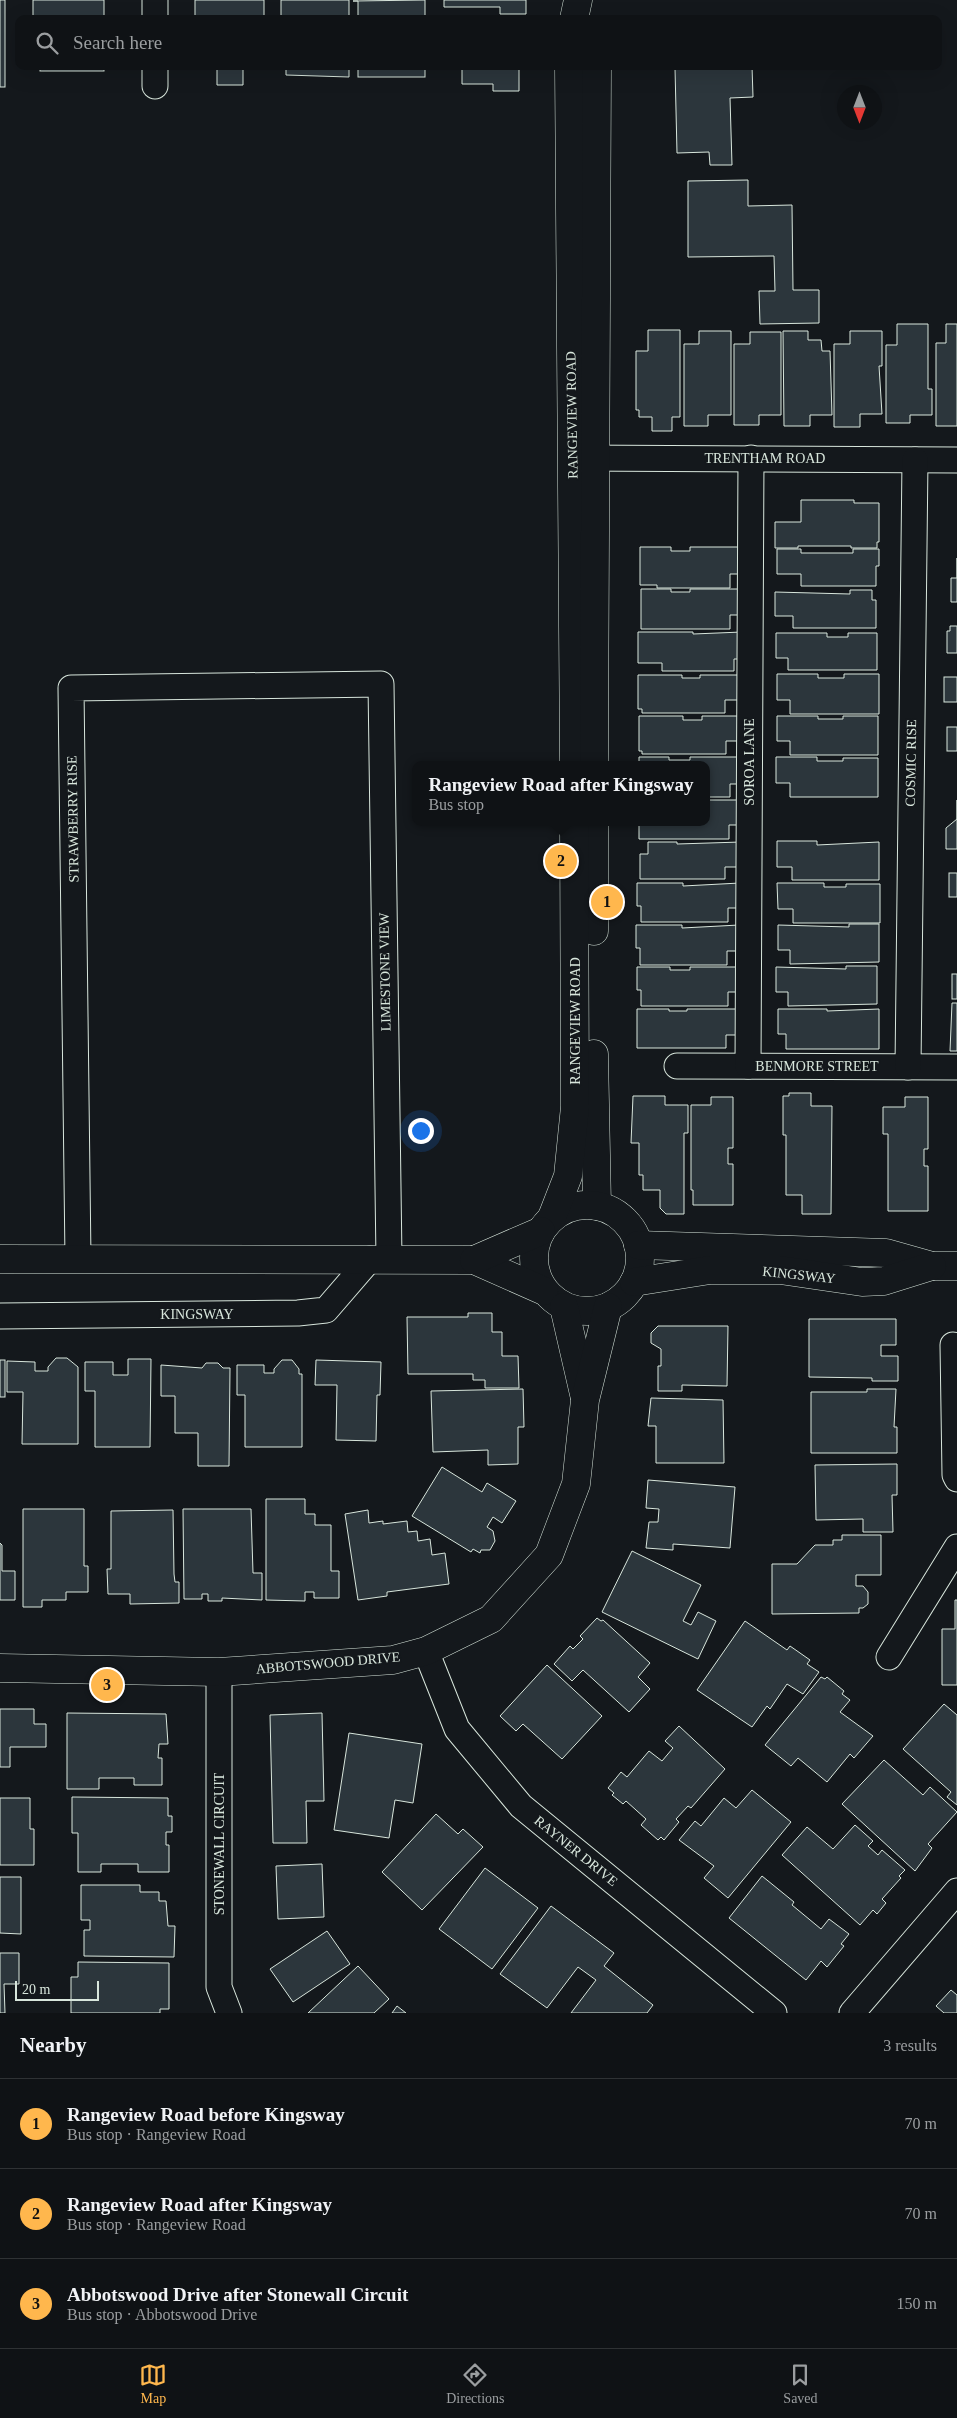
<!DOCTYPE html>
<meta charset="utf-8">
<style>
body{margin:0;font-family:"Times New Roman",serif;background:#181b1e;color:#f1f3f6}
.compass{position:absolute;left:837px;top:85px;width:45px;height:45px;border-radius:50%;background:#0f1215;box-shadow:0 5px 20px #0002;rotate:180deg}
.scale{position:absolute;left:15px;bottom:12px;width:84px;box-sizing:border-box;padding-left:5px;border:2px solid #d8e6dc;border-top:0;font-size:14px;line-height:18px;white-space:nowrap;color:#d8e6dc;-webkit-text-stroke:4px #14181c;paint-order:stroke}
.you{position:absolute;left:420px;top:1130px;width:18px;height:18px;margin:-12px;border:4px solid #fff;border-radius:50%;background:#1a73e8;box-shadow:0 0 0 8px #1a73e833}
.badge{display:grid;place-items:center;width:32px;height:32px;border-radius:50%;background:#ffb74d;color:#111;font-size:16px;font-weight:700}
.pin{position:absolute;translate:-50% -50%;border:2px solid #fff;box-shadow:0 1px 5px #0006}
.popup{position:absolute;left:412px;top:761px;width:298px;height:65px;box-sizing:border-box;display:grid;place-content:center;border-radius:10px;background:#0f1215;filter:drop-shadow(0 1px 4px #0005);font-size:16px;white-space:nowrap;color:#9b9ea0}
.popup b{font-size:19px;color:#f1f3f6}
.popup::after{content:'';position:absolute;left:50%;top:100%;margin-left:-10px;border:10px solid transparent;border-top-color:#0f1215}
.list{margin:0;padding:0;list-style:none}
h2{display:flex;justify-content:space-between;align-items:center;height:65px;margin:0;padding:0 20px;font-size:21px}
h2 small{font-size:16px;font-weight:400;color:#9b9ea0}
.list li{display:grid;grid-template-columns:32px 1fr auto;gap:15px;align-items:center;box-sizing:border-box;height:90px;padding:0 20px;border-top:1px solid #2f3234}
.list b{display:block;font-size:19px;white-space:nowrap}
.list p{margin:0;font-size:16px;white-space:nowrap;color:#9b9ea0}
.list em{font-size:16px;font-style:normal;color:#9b9ea0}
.icon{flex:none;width:28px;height:28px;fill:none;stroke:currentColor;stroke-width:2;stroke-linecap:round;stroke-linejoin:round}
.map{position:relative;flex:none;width:957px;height:2013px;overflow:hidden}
.search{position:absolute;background:#0f1215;box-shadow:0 5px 20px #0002;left:15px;right:15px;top:15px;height:55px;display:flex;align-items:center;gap:12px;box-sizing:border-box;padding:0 18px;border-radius:10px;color:#9b9ea0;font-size:19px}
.sheet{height:335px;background:#0f1215}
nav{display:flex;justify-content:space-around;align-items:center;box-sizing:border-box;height:70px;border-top:1px solid #2f3234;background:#0f1215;font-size:14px;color:#9b9ea0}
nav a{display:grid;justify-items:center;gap:2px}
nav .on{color:#ffb74d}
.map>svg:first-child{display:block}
</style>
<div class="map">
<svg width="957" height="2013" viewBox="0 0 957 2013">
<rect width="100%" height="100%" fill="#14181c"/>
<g fill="#2c363c" stroke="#d8e6dc">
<rect x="0" y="0" width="5" height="87"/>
<polygon points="33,0 104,0 104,19 40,19 40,16 33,16"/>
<rect x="195" y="0" width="69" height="19"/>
<polygon points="281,0 349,0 349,19 281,17"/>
<polygon points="425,0 425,19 358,19 358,1 353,1"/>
<polygon points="444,0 526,0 526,14 500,14 500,7 444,7"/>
<rect x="40" y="66" width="64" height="5"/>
<polygon points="217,66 259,66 259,69 243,69 243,85 217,85"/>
<polygon points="286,66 349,66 349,77 286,75"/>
<rect x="358" y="66" width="67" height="11"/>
<polygon points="445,66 519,67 519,91 493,91 493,84 462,84 462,68 445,68"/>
<polygon points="752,66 753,97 730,98 732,165 710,165 709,152 677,153 675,68"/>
<polygon points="748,180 748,206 792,205 793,290 819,290 819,323 760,324 759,291 775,291 774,256 688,257 688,181"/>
<polygon points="897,324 928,324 928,389 932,389 932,415 910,415 910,423 886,423 886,345 897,345"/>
<polygon points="946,324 957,324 957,426 936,426 936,343 946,343"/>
<polygon points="648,330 680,330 680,417 672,417 672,431 652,431 652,417 639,417 639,410 636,410 636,351 648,351"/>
<polygon points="699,331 731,331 731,415 708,415 708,426 684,426 684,344 699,344"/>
<polygon points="783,331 808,331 808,340 821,340 822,351 830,351 832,415 810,415 810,426 784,426"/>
<polygon points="850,331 882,331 882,366 879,366 882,414 860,414 860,427 834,427 834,344 850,344"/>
<polygon points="750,332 781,332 781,415 759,415 759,425 734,425 734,344 750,344"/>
<polygon points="801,500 854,500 854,503 879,503 879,542 877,542 877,548 851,548 851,546 798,546 798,548 775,548 775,522 801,522"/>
<polygon points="640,547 671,547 671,551 690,551 690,547 742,547 742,574 730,574 730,588 657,588 657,585 640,585"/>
<polygon points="777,549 801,549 801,553 853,553 853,549 879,549 879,566 876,566 876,586 801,586 801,574 777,574"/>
<polygon points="957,558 957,602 951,602 951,578 957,578"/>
<polygon points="641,589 671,589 671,592 690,592 690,589 742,589 742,615 730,615 730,629 641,629"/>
<polygon points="850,590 872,590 872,600 876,600 876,628 793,628 793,616 775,616 775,592 850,594"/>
<polygon points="950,626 957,626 957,653 947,653 947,631 950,631"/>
<polygon points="638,632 693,632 693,634 742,632 742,659 734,659 734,671 662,671 662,663 638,663"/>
<polygon points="776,633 827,633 827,637 848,637 848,633 877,633 877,670 788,670 788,658 776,658"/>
<polygon points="777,674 818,674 818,678 844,678 844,674 879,674 879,714 790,714 790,700 777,700"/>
<polygon points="638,675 682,675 682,678 700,678 700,675 740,675 740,700 725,700 725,713 642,713 642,709 638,709"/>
<rect x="944" y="677" width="13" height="25"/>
<polygon points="639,716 683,716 683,720 702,720 702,716 741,716 741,741 726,741 726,754 642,754 642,751 639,751"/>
<polygon points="777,716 818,716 818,719 843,719 843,716 878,716 878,755 790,755 790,741 777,741"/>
<rect x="947" y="727" width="10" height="24"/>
<polygon points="639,757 669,757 669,760 690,760 690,757 741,757 741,784 730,784 730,797 706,797 706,765 639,765"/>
<polygon points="776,757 817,757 817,761 843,761 843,758 878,758 878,797 790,797 790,783 776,783"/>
<polygon points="706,800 740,800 740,825 729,825 729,839 639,839 639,822 706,822"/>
<polygon points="957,800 957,849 946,849 946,828 957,819"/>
<polygon points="777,841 817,841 817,845 879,842 879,880 792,880 792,867 777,867"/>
<polygon points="648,842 677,842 677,844 741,842 741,867 725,867 725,879 640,879 640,854 648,854"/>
<rect x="949" y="873" width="8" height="24"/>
<polygon points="637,883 683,883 683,886 740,883 740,908 728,908 728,922 641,922 641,906 637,906"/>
<polygon points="777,883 824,883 824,887 846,887 846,884 880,884 880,923 793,923 793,909 778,909"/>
<polygon points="849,924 879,924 879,962 790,964 790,950 778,950 778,925 849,927"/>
<polygon points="636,925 682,925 682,928 739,925 739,951 727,951 727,965 640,965 640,948 636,948"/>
<polygon points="846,966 877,966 877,1004 788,1006 788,992 776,992 776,967 846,969"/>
<polygon points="637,967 670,967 670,970 690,970 690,967 740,967 740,992 728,992 728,1006 641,1006 641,990 637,990"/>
<rect x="952" y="974" width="5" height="25"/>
<polygon points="952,1003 957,1003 957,1051 950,1051"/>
<polygon points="637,1009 669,1009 669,1011 687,1011 687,1009 737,1009 737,1035 726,1035 726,1048 637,1048"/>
<polygon points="778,1009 827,1009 827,1011 879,1009 879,1049 786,1049 786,1034 778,1034"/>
<polygon points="789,1093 811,1093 811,1106 832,1106 831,1214 802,1214 802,1195 786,1195 786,1135 783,1135 783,1096 789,1096"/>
<polygon points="633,1096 665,1096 665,1105 688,1105 688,1133 684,1133 684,1214 666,1214 660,1208 660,1190 643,1190 643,1175 639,1175 639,1143 631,1143"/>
<polygon points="711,1097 733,1097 733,1148 728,1148 728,1164 733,1164 733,1205 693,1205 693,1190 691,1190 691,1105 711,1105"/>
<polygon points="905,1097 928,1097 928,1149 924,1149 924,1166 928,1166 928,1211 888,1211 888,1134 883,1134 883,1107 905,1107"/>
<polygon points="468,1313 492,1313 492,1332 502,1332 502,1356 518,1356 519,1388 485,1388 485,1380 473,1380 473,1374 408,1374 407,1317 468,1317"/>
<polygon points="809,1319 896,1319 896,1345 881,1345 881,1356 898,1356 898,1381 872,1381 872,1378 809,1377"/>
<polygon points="658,1326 728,1326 727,1386 682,1385 682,1391 658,1391 658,1366 661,1366 661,1349 651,1343 651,1333"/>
<polygon points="56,1358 67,1358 78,1367 78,1444 22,1444 23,1392 7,1392 7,1361 35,1362 35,1371 48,1371 48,1367"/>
<polygon points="128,1359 151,1359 150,1447 95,1447 95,1391 85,1391 85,1362 113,1362 113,1375 128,1375"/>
<rect x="0" y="1360" width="5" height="37"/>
<polygon points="282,1360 292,1360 299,1369 299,1374 302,1374 302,1447 245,1447 245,1395 237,1395 237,1365 264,1365 264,1373 274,1373 274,1369"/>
<polygon points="316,1360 381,1362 380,1395 377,1395 376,1441 336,1440 337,1385 315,1385"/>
<polygon points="206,1363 218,1363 223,1368 230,1368 229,1466 198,1466 198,1433 175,1433 175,1396 161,1396 161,1365 202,1368"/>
<polygon points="523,1389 524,1427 518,1427 518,1464 488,1465 488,1450 433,1452 431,1391"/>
<polygon points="867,1389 896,1389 894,1427 897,1427 897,1453 811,1453 811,1392 867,1392"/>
<polygon points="651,1398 723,1400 724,1463 656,1463 656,1426 648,1426"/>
<polygon points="897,1464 897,1495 892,1495 893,1532 863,1532 863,1519 816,1520 815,1465"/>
<polygon points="442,1467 482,1492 487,1483 516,1501 502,1523 493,1517 487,1527 493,1531 495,1541 490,1550 481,1550 480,1553 473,1549 471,1552 412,1516"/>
<polygon points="648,1480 735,1487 730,1548 673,1544 673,1550 646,1548 649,1522 658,1522 659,1509 646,1508"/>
<polygon points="266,1499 305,1499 305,1514 315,1514 315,1525 331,1525 331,1571 339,1571 339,1598 314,1598 314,1592 305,1592 305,1601 266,1600"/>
<polygon points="23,1509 84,1509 84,1566 88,1566 88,1592 66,1592 66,1600 42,1600 42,1607 23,1607"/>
<polygon points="183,1509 251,1509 253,1573 262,1573 262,1600 222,1598 222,1601 208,1601 208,1594 202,1594 202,1599 184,1599"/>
<polygon points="173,1510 174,1574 175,1582 179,1582 179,1603 130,1604 130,1594 108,1594 107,1569 111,1569 111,1511"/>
<polygon points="368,1510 369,1523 383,1521 383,1524 407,1521 408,1532 417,1531 418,1541 430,1539 432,1555 445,1553 449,1584 387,1592 387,1596 358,1600 345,1514"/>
<polygon points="842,1535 881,1535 881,1575 856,1575 856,1586 863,1586 868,1592 868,1604 863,1608 859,1608 859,1613 772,1614 772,1564 797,1564 815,1545 833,1545 833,1540 842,1540"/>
<polygon points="0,1543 2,1545 2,1571 15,1571 15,1600 0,1600"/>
<polygon points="632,1551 701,1585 683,1621 691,1625 698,1612 716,1621 698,1659 602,1612"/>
<polygon points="955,1600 957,1600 957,1685 942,1685 942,1629 955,1629"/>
<polygon points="597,1618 601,1621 603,1620 650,1663 638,1677 650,1689 629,1712 583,1670 572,1681 554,1664 570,1646 573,1649 583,1639 580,1636"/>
<polygon points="745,1621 787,1650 790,1646 810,1660 807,1664 819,1672 803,1694 787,1684 770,1709 767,1706 752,1727 697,1690"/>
<polygon points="547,1665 602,1716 562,1759 523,1724 516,1731 500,1716"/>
<polygon points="821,1677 825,1679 827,1677 844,1691 842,1694 850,1700 840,1712 873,1736 854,1758 850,1754 827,1782 798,1758 791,1766 765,1745"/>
<polygon points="944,1704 957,1715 957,1805 947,1797 951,1792 903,1749"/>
<polygon points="0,1709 34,1709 34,1724 46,1724 46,1747 10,1747 10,1767 0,1767"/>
<polygon points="67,1713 166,1714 168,1744 159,1744 158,1758 162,1758 162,1785 134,1785 134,1778 99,1778 99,1789 67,1789"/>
<polygon points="322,1713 324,1801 306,1801 307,1843 273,1843 270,1715"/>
<polygon points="679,1726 725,1769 691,1808 688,1806 676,1819 679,1822 664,1840 661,1837 658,1840 641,1825 646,1819 626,1801 623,1804 612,1795 614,1793 608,1788 621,1772 627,1777 649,1751 662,1761 673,1748 665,1741"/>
<polygon points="349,1733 422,1744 413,1803 395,1800 389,1838 334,1830"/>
<polygon points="884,1760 923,1795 930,1787 957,1812 928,1844 932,1848 915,1871 842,1804"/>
<polygon points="752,1790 791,1822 728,1898 704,1878 714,1866 679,1840 695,1821 701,1826 724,1798 736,1808"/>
<polygon points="72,1797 168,1798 168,1816 172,1816 172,1832 166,1832 166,1845 169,1845 169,1872 138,1872 138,1864 101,1864 101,1872 78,1872 78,1833 72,1833"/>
<polygon points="0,1798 30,1798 30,1829 34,1829 34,1865 0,1865"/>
<polygon points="436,1814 458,1834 463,1829 483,1847 422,1910 382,1872"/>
<polygon points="855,1825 873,1841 868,1846 878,1855 882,1850 905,1870 899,1876 901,1878 882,1899 886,1903 877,1914 873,1910 860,1925 782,1855 807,1827 833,1849"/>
<polygon points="322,1864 324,1917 278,1919 276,1866"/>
<polygon points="485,1868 538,1908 492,1969 439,1929"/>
<polygon points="762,1876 794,1902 792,1905 821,1929 829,1919 849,1934 841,1944 844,1946 827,1967 821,1961 806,1980 729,1918"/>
<polygon points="0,1877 21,1877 21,1934 0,1933"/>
<polygon points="81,1885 140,1885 140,1892 159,1892 159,1901 166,1901 168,1926 175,1926 174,1957 84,1956 84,1930 90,1930 90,1920 81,1920"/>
<polygon points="551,1906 614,1953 604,1966 653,2005 647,2013 571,2013 596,1980 578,1967 547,2008 500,1974"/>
<polygon points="327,1931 350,1964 293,2002 270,1969"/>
<polygon points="0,1953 19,1953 19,1984 4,1984 5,2013 0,2013"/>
<polygon points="78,1962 169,1963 169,2009 160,2009 160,2013 71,2013 71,1977 78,1977"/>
<polygon points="358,1966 389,1999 374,2013 308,2013"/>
<polygon points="951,1990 957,1995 957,2013 944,2013 936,2006"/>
<polygon points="397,2006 406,2013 392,2013"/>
</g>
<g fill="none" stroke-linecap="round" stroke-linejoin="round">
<g stroke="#d8e6dc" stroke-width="27">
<g id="minor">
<polyline points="155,0 155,19"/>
<polyline points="155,66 155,86"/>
<polyline points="575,458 957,460"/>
<polyline points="677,1066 957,1067"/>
<polyline points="748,1066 751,458"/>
<polyline points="908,1067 915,460"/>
<polyline points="78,1259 71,688 381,684 389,1259"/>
<polyline points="0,1316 298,1313 326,1310 370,1259"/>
<polyline points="953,1345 955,1475 957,1479"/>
<polyline points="426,1651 457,1729 521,1806 774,2013"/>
<polyline points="889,1657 957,1547"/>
<polyline points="219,1672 219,1987 229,2013"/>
<polyline points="852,2013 957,1891"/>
</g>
</g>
<g stroke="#d8e6dc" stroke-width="29">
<g id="tertiary">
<polyline points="574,19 578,0"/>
<polyline points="569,66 574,765"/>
<polyline points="594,765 597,66"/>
<polyline points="594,822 594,931"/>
<polyline points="594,1054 597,1206"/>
<circle cx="587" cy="1258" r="53"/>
<polyline points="552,1217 568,1176 575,1107 574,822"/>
<polyline points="0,1259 474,1260 544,1291"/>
<polyline points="474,1260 541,1231"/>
<polyline points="564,1307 584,1394"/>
<polyline points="0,1668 219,1672 393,1660 426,1651 491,1619 549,1555 576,1484 585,1400 608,1307"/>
</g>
</g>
<g stroke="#d8e6dc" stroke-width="29">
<g id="secondary">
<polyline points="638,1245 886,1253 932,1266 957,1266"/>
<polyline points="634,1282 710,1270 780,1270 862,1282 884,1281 932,1266"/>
</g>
</g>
<use href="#minor" stroke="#14181c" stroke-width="25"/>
<use href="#tertiary" stroke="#14181c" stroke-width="28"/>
<use href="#secondary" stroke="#14181c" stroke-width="28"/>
</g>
<g text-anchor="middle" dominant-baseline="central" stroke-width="4" stroke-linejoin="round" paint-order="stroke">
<g font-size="14" fill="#d8e6dc" stroke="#14181c">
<text transform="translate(572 415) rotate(-91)">RANGEVIEW ROAD</text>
<text x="765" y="458">TRENTHAM ROAD</text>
<text transform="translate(749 762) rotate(-90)">SOROA LANE</text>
<text transform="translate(911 763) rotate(-89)">COSMIC RISE</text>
<text transform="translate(73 819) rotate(-91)">STRAWBERRY RISE</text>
<text transform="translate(385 972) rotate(-91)">LIMESTONE VIEW</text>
<text transform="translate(575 1021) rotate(-90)">RANGEVIEW ROAD</text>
<text x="817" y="1066">BENMORE STREET</text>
<text transform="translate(799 1275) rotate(6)">KINGSWAY</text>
<text x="197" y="1314">KINGSWAY</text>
<text transform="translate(328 1663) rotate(-5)">ABBOTSWOOD DRIVE</text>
<text transform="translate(219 1844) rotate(-90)">STONEWALL CIRCUIT</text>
<text transform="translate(576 1851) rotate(39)">RAYNER DRIVE</text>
</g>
</g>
</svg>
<svg class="compass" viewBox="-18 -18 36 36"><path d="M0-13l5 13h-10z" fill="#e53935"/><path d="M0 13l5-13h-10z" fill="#9b9ea0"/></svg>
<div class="scale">20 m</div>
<div class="you"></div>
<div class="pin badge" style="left:607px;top:902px">1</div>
<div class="pin badge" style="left:561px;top:861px">2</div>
<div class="popup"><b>Rangeview Road after Kingsway</b>Bus stop</div>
<div class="pin badge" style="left:107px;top:1685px">3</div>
<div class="search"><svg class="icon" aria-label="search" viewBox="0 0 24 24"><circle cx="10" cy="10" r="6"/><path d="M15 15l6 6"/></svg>Search here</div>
</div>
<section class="sheet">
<h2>Nearby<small>3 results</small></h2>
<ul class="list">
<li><span class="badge">1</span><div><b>Rangeview Road before Kingsway</b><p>Bus stop · Rangeview Road</p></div><em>70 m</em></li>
<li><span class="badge">2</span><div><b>Rangeview Road after Kingsway</b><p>Bus stop · Rangeview Road</p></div><em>70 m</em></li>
<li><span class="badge">3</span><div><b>Abbotswood Drive after Stonewall Circuit</b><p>Bus stop · Abbotswood Drive</p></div><em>150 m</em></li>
</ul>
</section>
<nav>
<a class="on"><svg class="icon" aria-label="map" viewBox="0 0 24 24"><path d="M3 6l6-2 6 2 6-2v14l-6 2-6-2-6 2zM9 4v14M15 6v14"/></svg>Map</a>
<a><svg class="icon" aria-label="directions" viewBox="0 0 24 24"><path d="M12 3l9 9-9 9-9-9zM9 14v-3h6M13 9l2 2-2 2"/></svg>Directions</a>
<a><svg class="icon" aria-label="saved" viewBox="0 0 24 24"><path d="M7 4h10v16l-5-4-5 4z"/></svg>Saved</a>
</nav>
